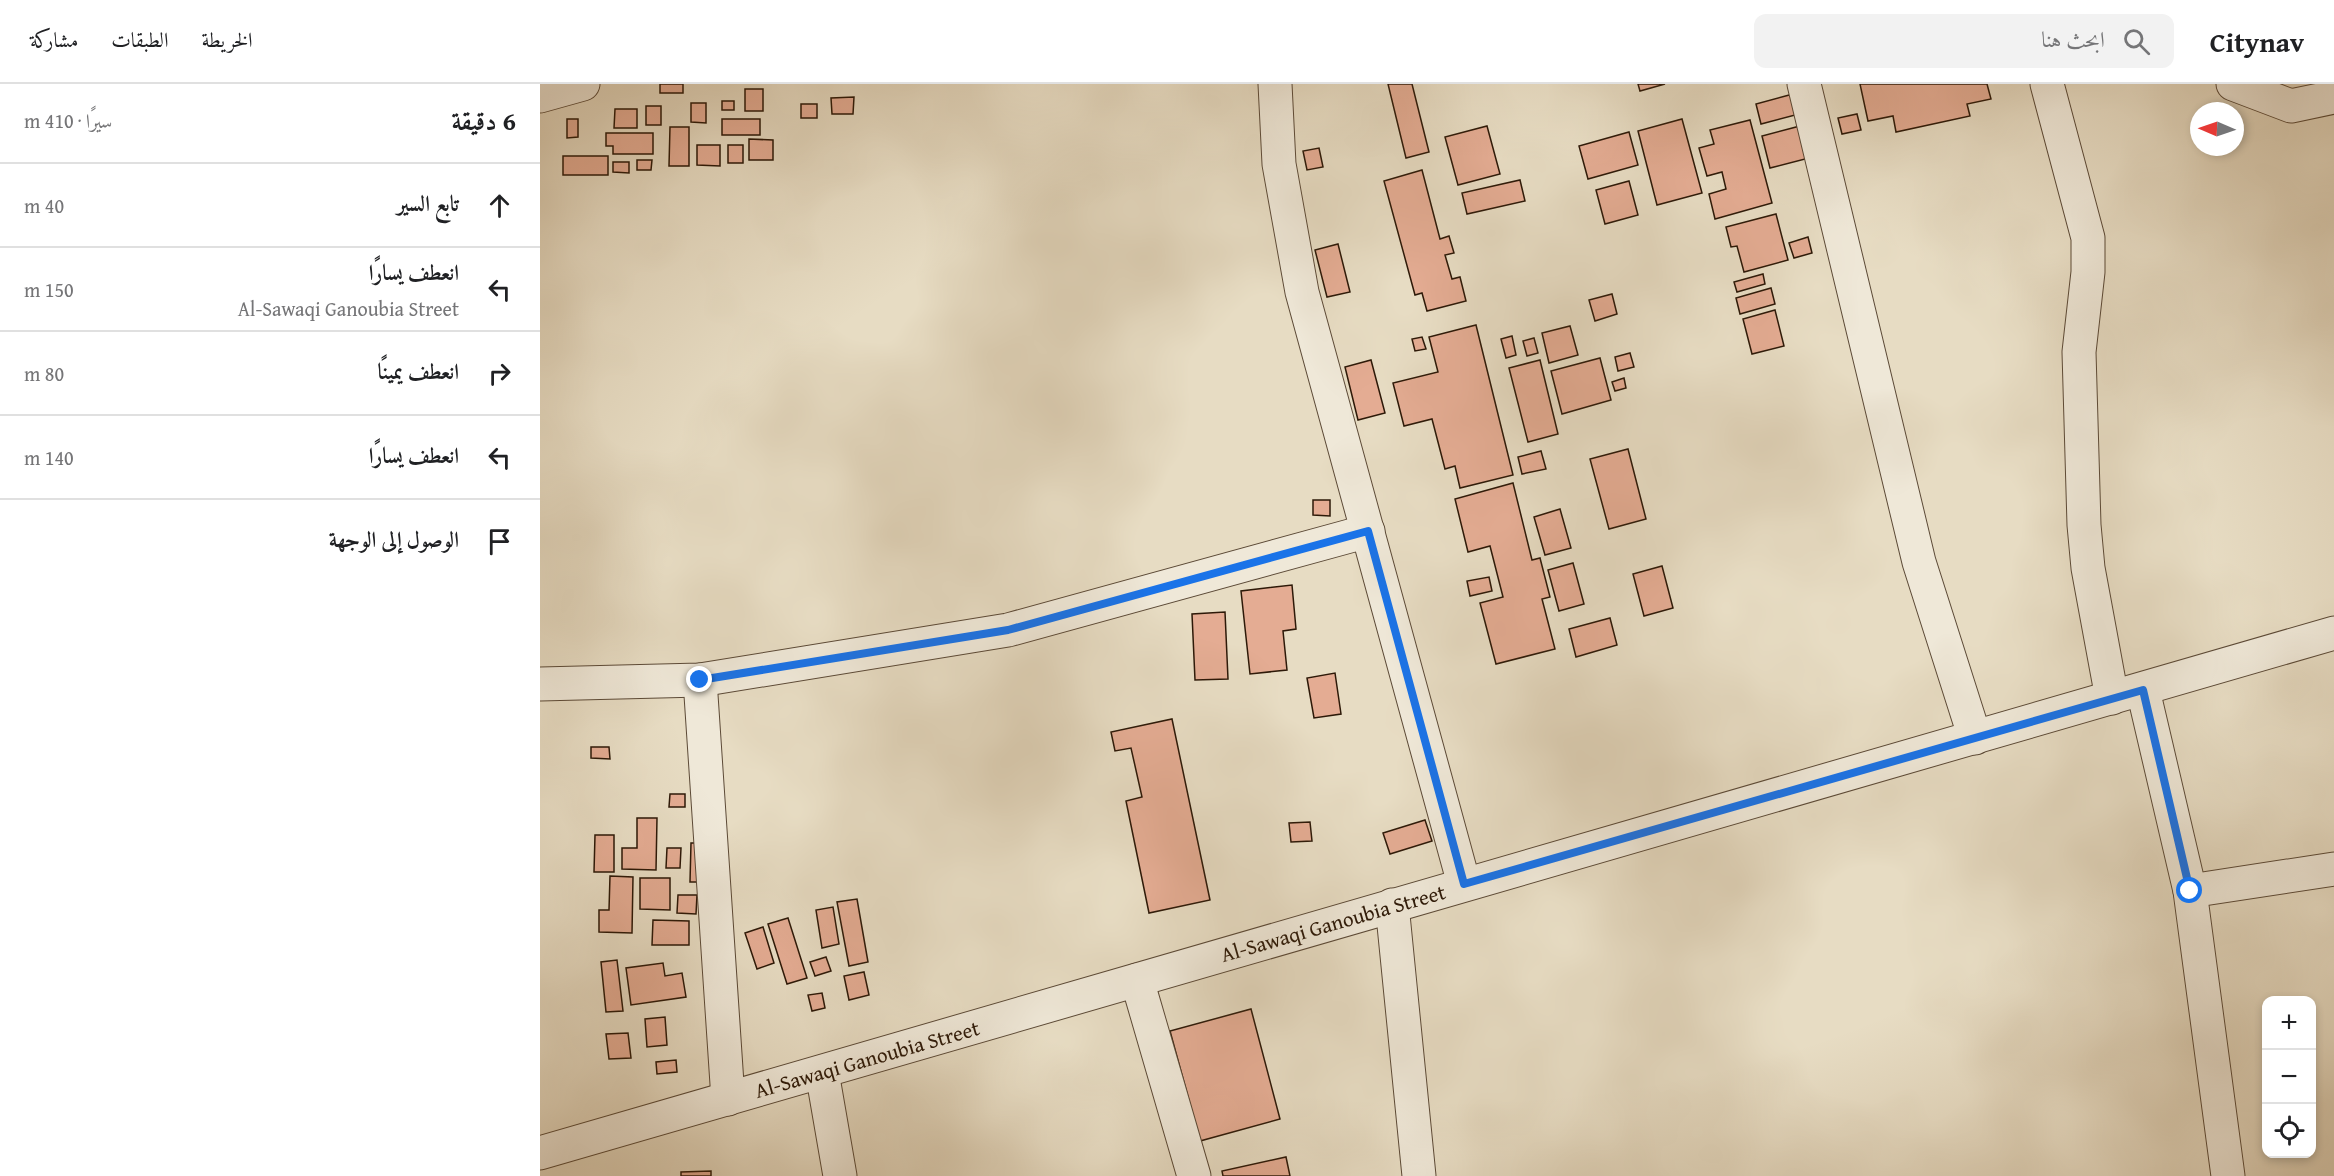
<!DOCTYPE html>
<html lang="ar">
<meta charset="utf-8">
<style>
body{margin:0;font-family:"Gentium Book Plus",Amiri,serif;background:#f2f2f2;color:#202124;direction:rtl}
.controls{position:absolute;right:18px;bottom:18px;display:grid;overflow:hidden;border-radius:12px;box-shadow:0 3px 9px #0003}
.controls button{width:54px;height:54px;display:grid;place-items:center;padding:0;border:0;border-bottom:2px solid #e0e0e0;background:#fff;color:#202124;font:30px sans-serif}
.compass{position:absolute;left:1650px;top:18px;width:54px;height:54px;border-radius:50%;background:#fff;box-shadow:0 3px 9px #0003;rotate:272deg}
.stop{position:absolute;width:18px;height:18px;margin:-14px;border:4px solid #1a73e8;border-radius:50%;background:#fff}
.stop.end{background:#1a73e8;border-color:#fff;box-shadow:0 2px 6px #0008}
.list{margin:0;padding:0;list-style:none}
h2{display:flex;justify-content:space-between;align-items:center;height:78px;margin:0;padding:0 24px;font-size:26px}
h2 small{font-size:20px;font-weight:400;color:#757577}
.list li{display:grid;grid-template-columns:39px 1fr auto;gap:18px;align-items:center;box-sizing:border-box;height:84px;padding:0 24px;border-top:2px solid #e0e0e0}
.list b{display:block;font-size:22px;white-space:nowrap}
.list p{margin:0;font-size:20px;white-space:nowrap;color:#757577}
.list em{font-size:20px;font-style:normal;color:#757577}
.icon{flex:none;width:33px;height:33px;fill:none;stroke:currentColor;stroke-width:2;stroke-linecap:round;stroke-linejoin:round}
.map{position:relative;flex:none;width:1794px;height:1092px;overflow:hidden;direction:ltr}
header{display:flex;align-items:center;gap:36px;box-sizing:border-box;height:84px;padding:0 30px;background:#fff;border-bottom:2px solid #e0e0e0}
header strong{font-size:28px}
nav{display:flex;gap:33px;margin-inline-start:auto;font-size:21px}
.search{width:420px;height:54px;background:#f2f2f2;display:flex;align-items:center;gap:15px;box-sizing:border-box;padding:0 21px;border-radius:12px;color:#757577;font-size:22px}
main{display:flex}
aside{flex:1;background:#fff}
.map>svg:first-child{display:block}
</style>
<header>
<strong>Citynav</strong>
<div class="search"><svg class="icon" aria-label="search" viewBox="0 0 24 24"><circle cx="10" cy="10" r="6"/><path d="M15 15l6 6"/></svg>ابحث هنا</div>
<nav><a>الخريطة</a><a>الطبقات</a><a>مشاركة</a></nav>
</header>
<main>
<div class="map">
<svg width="1794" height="1092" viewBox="0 0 1794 1092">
<rect width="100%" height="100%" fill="#e7dcc3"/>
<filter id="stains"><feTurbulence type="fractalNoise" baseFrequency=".00333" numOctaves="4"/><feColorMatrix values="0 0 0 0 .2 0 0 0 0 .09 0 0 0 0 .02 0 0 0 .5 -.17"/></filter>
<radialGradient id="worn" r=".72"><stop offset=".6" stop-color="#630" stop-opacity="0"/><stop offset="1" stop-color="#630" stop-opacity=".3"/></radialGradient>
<g fill="#e4ac93" stroke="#2d1908" stroke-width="1.5">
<rect x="120" y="0" width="23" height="9"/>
<polygon points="848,0 872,0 889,68 866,74"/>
<polygon points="1098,0 1125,0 1100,7"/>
<polygon points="1320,0 1447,0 1451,15 1427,20 1430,32 1356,48 1353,32 1328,37"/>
<rect x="205" y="5" width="18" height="22"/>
<polygon points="1253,10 1259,30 1221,40 1216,20"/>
<polygon points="314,13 313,30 292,30 291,14"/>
<rect x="182" y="17" width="12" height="9"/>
<polygon points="151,19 166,19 166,39 151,38"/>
<rect x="261" y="20" width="16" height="14"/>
<rect x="106" y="22" width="15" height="19"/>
<polygon points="75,25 97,25 97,44 74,44"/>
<polygon points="1317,30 1321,46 1302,50 1298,34"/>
<polygon points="27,35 38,35 38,53 27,54"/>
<rect x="182" y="35" width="38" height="16"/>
<polygon points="1142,35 1162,109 1117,121 1098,47"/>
<polygon points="1210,36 1232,119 1175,135 1169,110 1186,105 1182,88 1167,92 1159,64 1174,60 1170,46"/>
<polygon points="947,42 960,90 918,101 905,53"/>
<polygon points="1260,42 1269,74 1230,84 1222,52"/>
<polygon points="130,43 149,43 149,82 129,82"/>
<polygon points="1089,48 1098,81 1048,95 1039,62"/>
<polygon points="66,49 113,49 113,70 73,70 73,62 66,62"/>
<polygon points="209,55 233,56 233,76 209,76"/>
<polygon points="157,61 180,61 180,82 157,81"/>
<rect x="188" y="61" width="15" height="18"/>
<polygon points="779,64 783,83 767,86 763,67"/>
<rect x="23" y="72" width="45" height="19"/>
<polygon points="97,76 112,76 111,86 97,86"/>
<polygon points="73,78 89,78 89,89 73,88"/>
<polygon points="882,86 900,155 909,152 914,169 905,171 912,195 920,193 926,217 887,227 882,209 875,211 844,97"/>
<polygon points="980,96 985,117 927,130 922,109"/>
<polygon points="1089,97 1098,131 1065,140 1056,106"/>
<polygon points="1236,130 1248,176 1204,188 1197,162 1191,163 1186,143"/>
<polygon points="1268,153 1272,169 1254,174 1249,159"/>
<polygon points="798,160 810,208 787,213 775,166"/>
<polygon points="1223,190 1225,200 1197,208 1194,198"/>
<polygon points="1231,204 1235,220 1200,230 1196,214"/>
<polygon points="1072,210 1077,230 1055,237 1049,216"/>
<polygon points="1235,226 1244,262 1212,270 1203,235"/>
<polygon points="936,241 973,391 920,404 915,382 905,385 892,335 864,342 853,299 898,288 889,253"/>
<polygon points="1030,242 1038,271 1009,279 1002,249"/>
<polygon points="972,252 976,271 966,274 961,255"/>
<polygon points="882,253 886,265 875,267 872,255"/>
<polygon points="994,254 998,269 987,272 983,257"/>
<polygon points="1090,269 1094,283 1078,287 1075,273"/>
<polygon points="1060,274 1071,316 1022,330 1011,287"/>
<polygon points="831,276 845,329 818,336 805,283"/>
<polygon points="1000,276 1018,350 988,358 969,284"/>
<polygon points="1084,294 1086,304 1075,307 1072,298"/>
<polygon points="1088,365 1106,435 1069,445 1050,375"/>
<polygon points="1001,367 1006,385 982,390 978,373"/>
<polygon points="973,399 992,476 1000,474 1010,513 1002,515 1015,565 956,580 940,519 963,513 950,462 928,468 915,415"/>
<polygon points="773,416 790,416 790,432 773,431"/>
<polygon points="1020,425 1031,464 1005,471 994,433"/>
<polygon points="1033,479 1044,520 1019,527 1008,486"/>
<polygon points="1122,482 1133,524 1104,532 1093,490"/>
<polygon points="949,493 952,507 930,512 927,497"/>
<polygon points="752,501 756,545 743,547 747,586 710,590 701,507"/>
<polygon points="685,528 688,595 655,596 652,530"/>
<polygon points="1070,534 1077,561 1036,573 1029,545"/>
<polygon points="795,589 801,630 774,634 767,594"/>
<polygon points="632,635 670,816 609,829 586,717 602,713 591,664 575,667 571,648"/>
<polygon points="51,663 69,663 70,675 51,674"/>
<polygon points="130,710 145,710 145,723 129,723"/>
<polygon points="97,734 117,734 116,786 82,785 82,764 97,764"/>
<polygon points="885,736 892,757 850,770 843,749"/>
<polygon points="770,738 772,757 751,758 749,739"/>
<polygon points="55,751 74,751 74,788 54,788"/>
<polygon points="151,759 163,759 163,798 150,798"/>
<polygon points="127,764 141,764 140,784 126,784"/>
<polygon points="70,792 93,793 92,849 59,848 59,826 69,826"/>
<polygon points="100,794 130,794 130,826 100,825"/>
<polygon points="138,811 157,811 156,830 137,829"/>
<polygon points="317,815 328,878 309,882 297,818"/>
<polygon points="293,823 299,860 282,864 276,826"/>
<polygon points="248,834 267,894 247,900 228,840"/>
<polygon points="113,836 149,837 149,861 112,861"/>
<polygon points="223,843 234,879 217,885 205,849"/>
<polygon points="286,873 291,887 275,892 270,878"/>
<polygon points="77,876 83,927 66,928 61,878"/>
<polygon points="123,879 125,892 142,889 146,913 91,921 86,884"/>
<polygon points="324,888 329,911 309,916 304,892"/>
<polygon points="282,909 285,924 272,927 268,911"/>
<polygon points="711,925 740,1035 660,1057 630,947"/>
<polygon points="125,933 127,961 107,963 105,935"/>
<polygon points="88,949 91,974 69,975 66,950"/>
<polygon points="136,976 137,988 117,990 116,978"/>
<polygon points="746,1073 750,1092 683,1092 682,1087"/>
<polygon points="171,1087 171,1092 141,1092 141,1088"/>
</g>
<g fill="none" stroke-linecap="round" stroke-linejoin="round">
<g stroke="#5c4a37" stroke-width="35">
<g id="minor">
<polyline points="735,0 739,80 762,208 924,800"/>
<polyline points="1264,0 1379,478 1435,654"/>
<polyline points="1507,0 1548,154 1548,188 1539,268 1544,441 1548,484 1572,614"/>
<polyline points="1693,0 1751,22 1794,13"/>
<polyline points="0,12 43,0"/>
<polyline points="160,596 188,1015"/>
<polyline points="0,600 160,596 468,546 828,447"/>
<polyline points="1603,606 1650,807 1688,1092"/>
<polyline points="1650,807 1794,785"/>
<polyline points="852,821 879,1092"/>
<polyline points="597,896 654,1092"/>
<polyline points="282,988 300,1092"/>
<polyline points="0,1069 1794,549"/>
</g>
</g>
<use href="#minor" stroke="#efe8d8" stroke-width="33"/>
</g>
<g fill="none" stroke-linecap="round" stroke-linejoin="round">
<polyline stroke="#1a73e8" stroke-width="8" points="160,596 468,546 828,447 924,800 1603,606 1650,807"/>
</g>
<g text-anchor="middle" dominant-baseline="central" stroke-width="4.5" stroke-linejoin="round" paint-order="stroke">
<g font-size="21" fill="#2d1908" stroke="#efe8d8">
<text transform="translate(793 839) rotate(-16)">Al-Sawaqi Ganoubia Street</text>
<text transform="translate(327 975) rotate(-16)">Al-Sawaqi Ganoubia Street</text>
</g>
</g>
<rect width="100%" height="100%" filter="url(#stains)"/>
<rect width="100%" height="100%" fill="url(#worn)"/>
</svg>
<div class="controls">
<button>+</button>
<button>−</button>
<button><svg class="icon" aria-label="locate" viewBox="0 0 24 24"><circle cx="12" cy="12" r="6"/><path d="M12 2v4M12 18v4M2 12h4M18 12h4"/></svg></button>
</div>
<svg class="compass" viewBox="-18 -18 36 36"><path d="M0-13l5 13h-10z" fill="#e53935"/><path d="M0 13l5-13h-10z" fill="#757577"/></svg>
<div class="stop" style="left:1650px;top:807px"></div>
<div class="stop end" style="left:160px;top:596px"></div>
</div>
<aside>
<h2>6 دقيقة<small>سيرًا · 410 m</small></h2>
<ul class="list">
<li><svg class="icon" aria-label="ahead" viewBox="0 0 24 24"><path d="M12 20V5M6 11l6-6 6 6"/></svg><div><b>تابع السير</b></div><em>40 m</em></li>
<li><svg class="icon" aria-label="left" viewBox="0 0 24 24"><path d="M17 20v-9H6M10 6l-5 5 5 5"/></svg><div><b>انعطف يسارًا</b><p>Al-Sawaqi Ganoubia Street</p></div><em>150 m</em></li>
<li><svg class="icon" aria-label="right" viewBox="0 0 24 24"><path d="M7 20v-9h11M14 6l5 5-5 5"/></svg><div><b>انعطف يمينًا</b></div><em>80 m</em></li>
<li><svg class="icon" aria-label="left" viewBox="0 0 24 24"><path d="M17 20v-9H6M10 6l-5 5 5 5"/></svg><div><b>انعطف يسارًا</b></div><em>140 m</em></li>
<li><svg class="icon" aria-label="arrive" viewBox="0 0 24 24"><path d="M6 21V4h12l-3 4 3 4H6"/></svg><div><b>الوصول إلى الوجهة</b></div></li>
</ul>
</aside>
</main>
